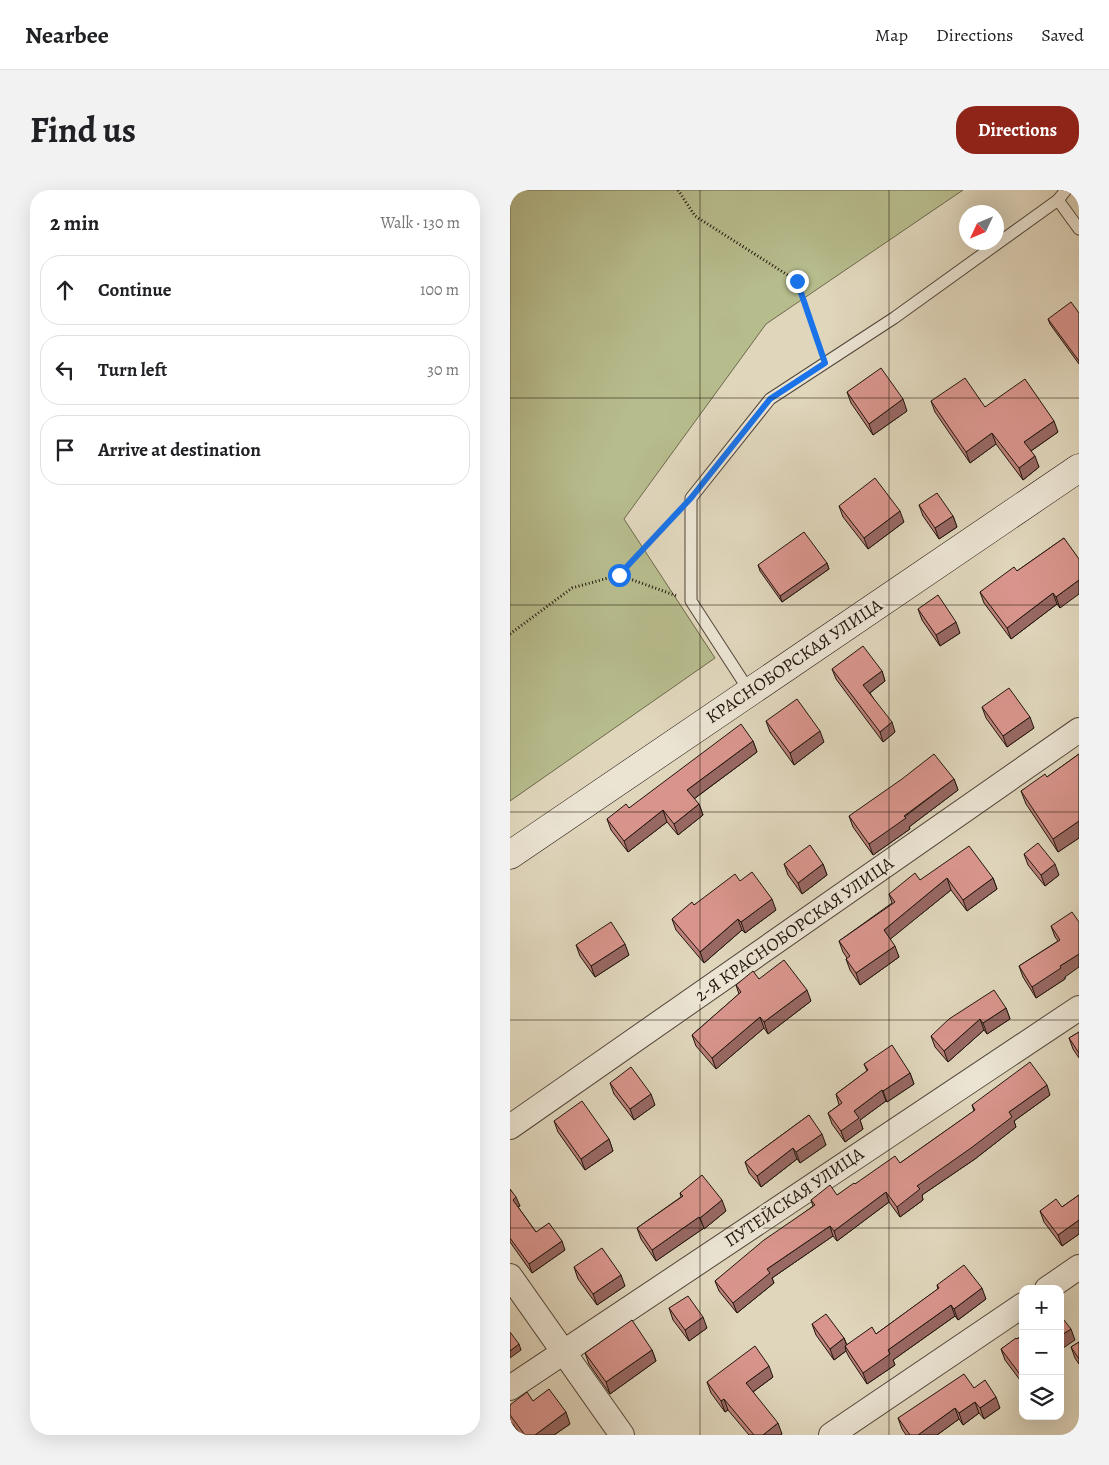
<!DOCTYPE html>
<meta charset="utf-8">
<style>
body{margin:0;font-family:Alegreya,serif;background:#f2f2f2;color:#202124}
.controls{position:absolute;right:15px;bottom:15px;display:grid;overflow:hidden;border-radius:10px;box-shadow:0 5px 20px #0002}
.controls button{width:45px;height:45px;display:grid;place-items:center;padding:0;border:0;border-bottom:1px solid #e0e0e0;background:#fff;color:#202124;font:25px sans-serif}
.compass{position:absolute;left:449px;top:15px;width:45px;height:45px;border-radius:50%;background:#fff;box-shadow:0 5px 20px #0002;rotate:226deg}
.stop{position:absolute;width:15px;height:15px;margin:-11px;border:4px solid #1a73e8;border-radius:50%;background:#fff}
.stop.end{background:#1a73e8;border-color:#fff;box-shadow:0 1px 5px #0008}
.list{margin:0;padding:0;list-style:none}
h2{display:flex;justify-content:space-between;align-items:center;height:65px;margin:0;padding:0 20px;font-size:21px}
h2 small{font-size:16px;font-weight:400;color:#757577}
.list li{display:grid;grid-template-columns:32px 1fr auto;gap:15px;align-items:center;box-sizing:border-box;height:70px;margin:0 10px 10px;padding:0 10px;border:1px solid #e0e0e0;border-radius:20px}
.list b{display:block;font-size:19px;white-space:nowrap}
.list em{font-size:16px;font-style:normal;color:#757577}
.icon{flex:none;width:28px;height:28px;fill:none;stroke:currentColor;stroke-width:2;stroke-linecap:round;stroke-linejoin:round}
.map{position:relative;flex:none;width:569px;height:1245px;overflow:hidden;border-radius:20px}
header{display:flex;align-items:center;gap:30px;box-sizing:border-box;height:70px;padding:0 25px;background:#fff;border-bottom:1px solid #e0e0e0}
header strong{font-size:24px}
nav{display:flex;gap:28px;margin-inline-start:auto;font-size:18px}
.intro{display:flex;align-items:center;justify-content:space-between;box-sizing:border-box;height:120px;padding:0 30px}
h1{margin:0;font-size:35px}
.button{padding:12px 22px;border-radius:20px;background:#8f2418;color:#fff;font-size:18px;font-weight:700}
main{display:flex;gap:30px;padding:0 30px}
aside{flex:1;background:#fff;border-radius:20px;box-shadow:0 5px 20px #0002}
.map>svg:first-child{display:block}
</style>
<header>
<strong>Nearbee</strong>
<nav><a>Map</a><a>Directions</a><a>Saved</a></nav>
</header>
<div class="intro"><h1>Find us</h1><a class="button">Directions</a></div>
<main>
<aside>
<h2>2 min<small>Walk · 130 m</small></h2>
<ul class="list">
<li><svg class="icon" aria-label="ahead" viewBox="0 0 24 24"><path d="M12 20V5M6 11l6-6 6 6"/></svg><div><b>Continue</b></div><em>100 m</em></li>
<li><svg class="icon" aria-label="left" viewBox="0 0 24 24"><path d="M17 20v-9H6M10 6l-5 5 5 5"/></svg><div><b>Turn left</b></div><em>30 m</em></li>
<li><svg class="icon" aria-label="arrive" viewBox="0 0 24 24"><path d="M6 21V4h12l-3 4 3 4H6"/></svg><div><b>Arrive at destination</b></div></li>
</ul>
</aside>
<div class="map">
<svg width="569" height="1245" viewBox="0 0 569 1245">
<rect width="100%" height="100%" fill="#e0d6bc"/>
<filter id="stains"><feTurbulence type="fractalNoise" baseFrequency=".004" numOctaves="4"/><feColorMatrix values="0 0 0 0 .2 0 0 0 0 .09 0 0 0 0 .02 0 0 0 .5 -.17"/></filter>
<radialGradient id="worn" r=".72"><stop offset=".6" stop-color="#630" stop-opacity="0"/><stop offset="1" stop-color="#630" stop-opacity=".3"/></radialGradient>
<polygon fill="#b7bc8d" stroke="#6c684d" points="0,0 453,0 256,134 114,329 205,468 0,611"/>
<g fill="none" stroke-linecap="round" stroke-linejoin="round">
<g stroke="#514539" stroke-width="13">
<g id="lane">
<polyline points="556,0 548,10 569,39"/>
<polyline points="240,502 181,411 181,308 260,209 384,128 548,10"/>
</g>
</g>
<g stroke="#514539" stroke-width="26">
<g id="street">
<polyline points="0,937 569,540"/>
<polyline points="0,1086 112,1245"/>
<polyline points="537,1099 569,1077"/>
<polyline points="0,1198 569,818"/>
<polyline points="321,1245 513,1115"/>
</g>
</g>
<g stroke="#21150d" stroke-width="29">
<polyline id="secondary" points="0,665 569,278"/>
</g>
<g stroke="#21150d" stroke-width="3" stroke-dasharray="1 2.5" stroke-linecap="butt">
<polyline points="168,0 185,26 287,91 310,160"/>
<polyline points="109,385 166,323"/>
<polyline points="0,444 62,398 109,385 167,406"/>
</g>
<use href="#lane" stroke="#ebe4d3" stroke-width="11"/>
<use href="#street" stroke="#ebe4d3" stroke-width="24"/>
<use href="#secondary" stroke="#ebe4d3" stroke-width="28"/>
</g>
<g fill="#bb8079" stroke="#21150d">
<polygon points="569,123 569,174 540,134 538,129"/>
<polygon points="337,202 397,221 363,245 341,213"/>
<polygon points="421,211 475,217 548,242 521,261 529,277 513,290 486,254 460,273 425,222"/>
<polygon points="409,315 443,326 447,337 429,349 413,326"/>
<polygon points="329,316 394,332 358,359 333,327"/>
<polygon points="554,348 550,418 547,414 501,449 474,413 470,402 507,381"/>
<polygon points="317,373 319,379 272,412 250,381 248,375"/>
<polygon points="408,419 450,443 430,456 412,430"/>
<polygon points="322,479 372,481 375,491 360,503 385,542 373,552 326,489"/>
<polygon points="472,517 524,538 497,557 476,528"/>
<polygon points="256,531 314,552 284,575 260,542"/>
<polygon points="243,551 247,562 184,609 189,614 193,625 168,645 157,632 118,662 101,640 97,629 119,618"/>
<polygon points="569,564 569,648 548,662 516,614 511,601 537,587"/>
<polygon points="444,589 448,600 399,637 400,639 363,665 343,637 339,626"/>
<polygon points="514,664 549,685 535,696 518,675"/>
<polygon points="274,674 313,674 317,685 292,704 278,685"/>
<polygon points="483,688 487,699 457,721 441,700 380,749 389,767 350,795 340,780 336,769 337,768 333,762 329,751 382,713 379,704 410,690"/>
<polygon points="230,691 266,720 235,743 232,740 194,773 166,740 162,729 184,715"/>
<polygon points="569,732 555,787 555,789 526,808 513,787 509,776 548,751 545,747 541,736"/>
<polygon points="66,755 119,765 85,787 70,766"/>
<polygon points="249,789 301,811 258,844 254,838 206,879 186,856 182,845 229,804 226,795"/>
<polygon points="496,818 500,829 477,844 474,840 438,872 425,857 421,846"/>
<polygon points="569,842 569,868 563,859 559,848"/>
<polygon points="354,874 400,883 404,894 377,912 376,911 350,930 353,939 335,952 322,934 318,923 329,915 326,904 357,881"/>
<polygon points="100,893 145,915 124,930 104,904"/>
<polygon points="540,905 504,931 506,937 465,969 412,1005 413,1010 390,1027 379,1012 327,1051 323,1046 262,1088 264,1093 227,1123 209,1101 205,1091 303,1016 301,1010 327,1005 345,994 390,973 464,921 462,915"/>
<polygon points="299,925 316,955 290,973 287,969 251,997 239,983 235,972"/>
<polygon points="44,931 99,949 103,961 75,980 48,942"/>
<polygon points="0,999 10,1016 8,1017 26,1042 55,1060 22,1083 0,1052"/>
<polygon points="170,1003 216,1021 194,1039 194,1038 146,1071 131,1049 127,1038 171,1007"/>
<polygon points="569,1005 569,1044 552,1056 534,1032 530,1021 552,1017"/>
<polygon points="64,1077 115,1096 87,1115 68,1089"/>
<polygon points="427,1095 476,1109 448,1130 445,1126 383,1170 385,1175 357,1194 339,1167 336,1161 324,1170 306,1145 302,1134 334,1148 337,1155 366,1144 428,1099"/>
<polygon points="159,1118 197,1138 179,1151 163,1130"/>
<polygon points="513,1145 513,1194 495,1170 491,1159"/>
<polygon points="569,1152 569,1174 565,1168 561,1157"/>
<polygon points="142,1160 146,1171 100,1204 79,1174 75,1163"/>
<polygon points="263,1187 243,1202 272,1244 271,1245 239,1245 218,1220 215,1222 201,1203 197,1192"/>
<polygon points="464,1198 490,1218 474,1229 469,1223 453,1235 449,1229 427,1245 396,1245 392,1239 388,1228"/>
<polygon points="0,1215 60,1234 44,1245 11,1245 0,1231"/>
</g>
<g fill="#986863" stroke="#21150d">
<polygon points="393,209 397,221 363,245 359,234"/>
<polygon points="544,231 548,242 518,263 514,252"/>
<polygon points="482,243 486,254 460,273 456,262"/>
<polygon points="525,266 529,277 513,290 509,278"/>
<polygon points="390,321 394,332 358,359 354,348"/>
<polygon points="443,326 447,337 429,349 425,338"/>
<polygon points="317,373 319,379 272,412 270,406"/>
<polygon points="569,390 569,404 550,418 546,407"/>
<polygon points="543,403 547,414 501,449 497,438"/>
<polygon points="446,432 450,443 430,456 426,445"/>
<polygon points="372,481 375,491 357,505 353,495"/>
<polygon points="520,527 524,538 497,557 493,546"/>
<polygon points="382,532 385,542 373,552 370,542"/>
<polygon points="310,541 314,552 284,575 280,563"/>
<polygon points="243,551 247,562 181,611 177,600"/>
<polygon points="444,589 448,600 399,637 400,639 363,665 359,654"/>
<polygon points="189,614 193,625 168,645 164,634"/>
<polygon points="153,620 157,632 118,662 114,651"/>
<polygon points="569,631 569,648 548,662 543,649"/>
<polygon points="313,674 317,685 292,704 288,693"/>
<polygon points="545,674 549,685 535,696 531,685"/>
<polygon points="437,688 441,700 378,751 374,740"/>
<polygon points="483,688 487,699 457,721 453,710"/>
<polygon points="262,709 266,720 235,743 231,732"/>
<polygon points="228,729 232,740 194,773 190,762"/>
<polygon points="115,754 119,765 85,787 81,776"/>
<polygon points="385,756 389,767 350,795 346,783"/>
<polygon points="569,764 569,777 555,787 555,789 526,808 522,797 550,776"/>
<polygon points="297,800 301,811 258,844 254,832"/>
<polygon points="496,818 500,829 477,844 473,833"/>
<polygon points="250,827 254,838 206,879 202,868"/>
<polygon points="470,829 474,840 438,872 434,861"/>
<polygon points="400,883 404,894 377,912 373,901"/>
<polygon points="537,895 540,905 504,931 506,937 465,969 412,1005 413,1010 390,1027 387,1017 407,996 499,922"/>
<polygon points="372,900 376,911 350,930 353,939 335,952 331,941 344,921"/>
<polygon points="141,904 145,915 124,930 120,919"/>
<polygon points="312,944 316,955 290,973 286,962"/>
<polygon points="99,949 103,961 75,980 71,969"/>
<polygon points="283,958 287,969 251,997 247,986"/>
<polygon points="376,1002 379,1012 327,1051 324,1041"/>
<polygon points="6,1007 10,1016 6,1018 3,1010"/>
<polygon points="212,1010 216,1021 194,1039 190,1028"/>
<polygon points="189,1027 194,1038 146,1071 142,1060"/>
<polygon points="569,1030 569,1044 552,1056 548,1045"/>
<polygon points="320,1036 323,1046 262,1088 264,1093 227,1123 223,1113 257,1079"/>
<polygon points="52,1051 55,1060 22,1083 19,1074"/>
<polygon points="111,1085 115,1096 87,1115 83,1104"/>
<polygon points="472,1098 476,1109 448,1130 444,1119"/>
<polygon points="441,1115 445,1126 383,1170 385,1175 357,1194 353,1183 378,1160"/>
<polygon points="193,1127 197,1138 179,1151 175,1140"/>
<polygon points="561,1139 565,1150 550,1160 550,1146"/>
<polygon points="334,1148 338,1159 335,1156 336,1161 324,1170 320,1159"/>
<polygon points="9,1154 11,1160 0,1168 0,1161"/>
<polygon points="142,1160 146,1171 100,1204 96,1192"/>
<polygon points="259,1176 263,1187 240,1204 236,1193"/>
<polygon points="486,1207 490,1218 474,1229 470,1218"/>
<polygon points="214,1209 218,1220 215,1222 211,1211"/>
<polygon points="465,1212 469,1223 453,1235 449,1223"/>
<polygon points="445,1218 449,1229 427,1245 408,1245"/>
<polygon points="56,1222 60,1234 44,1245 25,1245"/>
<polygon points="268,1233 272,1244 271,1245 253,1245"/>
</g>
<g fill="#d9958d" stroke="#21150d">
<polygon points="561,112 569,123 569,171 538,129"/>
<polygon points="371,178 393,209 359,234 337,202"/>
<polygon points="455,188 475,217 515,189 544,231 514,252 525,266 509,278 482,243 456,262 421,211"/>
<polygon points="365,288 390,321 354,348 329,316"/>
<polygon points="427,303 443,326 425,338 409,315"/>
<polygon points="294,342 317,373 270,406 248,375"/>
<polygon points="554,348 569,369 569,390 546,407 543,403 497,438 470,402 504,377 507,381"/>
<polygon points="428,405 446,432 426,445 408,419"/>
<polygon points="353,456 372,481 353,495 382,532 370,542 322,479"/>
<polygon points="499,498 520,527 493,546 472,517"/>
<polygon points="287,509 310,541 280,563 256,531"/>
<polygon points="231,534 243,551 177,600 189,614 164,634 153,620 114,651 97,629 116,614 119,618"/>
<polygon points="424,564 444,589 394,626 396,628 359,654 339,626 392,589"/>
<polygon points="569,564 569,631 543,649 511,601 535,584 537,587"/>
<polygon points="528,653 545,674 531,685 514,664"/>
<polygon points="300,655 313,674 288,693 274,674"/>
<polygon points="459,656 483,688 453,710 437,688 374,740 385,756 346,783 336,769 340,766 329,751 385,712 379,704 405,683 410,690"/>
<polygon points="242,682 262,709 231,732 228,729 190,762 162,729 182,712 184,715 225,684 230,691"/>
<polygon points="562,722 569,732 569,764 550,776 551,778 522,797 509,776 550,750 541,736"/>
<polygon points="101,732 115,754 81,776 66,755"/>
<polygon points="274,770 297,800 254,832 250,827 202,868 182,845 231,802 226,795 243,781 249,789"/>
<polygon points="484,800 496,818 473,833 470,829 434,861 421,846 439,829"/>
<polygon points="569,842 569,863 559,848"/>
<polygon points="382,855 400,883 373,901 372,900 344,921 349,928 331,941 318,923 332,913 326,904 358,880 354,874"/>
<polygon points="520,872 537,895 499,922 502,927 461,958 407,996 410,999 387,1017 376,1002 324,1041 320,1036 257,1079 260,1083 223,1113 205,1091 254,1050 305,1015 301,1010 320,995 327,1005 344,993 345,994 385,966 390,973 465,920 462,915"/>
<polygon points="121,877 141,904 120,919 100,893"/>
<polygon points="72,911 99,949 71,969 44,931"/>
<polygon points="299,925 312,944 286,962 283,958 247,986 235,972"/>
<polygon points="192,985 212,1010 190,1028 189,1027 142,1060 127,1038 173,1006 170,1003"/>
<polygon points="0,999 6,1007 3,1010 26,1042 39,1033 52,1051 19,1074 0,1048"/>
<polygon points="569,1005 569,1030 548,1045 530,1021 546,1009 552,1017"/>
<polygon points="92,1058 111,1085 83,1104 64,1077"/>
<polygon points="454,1075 472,1098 444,1119 441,1115 378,1160 380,1164 353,1183 335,1156 362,1137 366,1144 429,1098 427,1095"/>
<polygon points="178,1106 193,1127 175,1140 159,1118"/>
<polygon points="316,1124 334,1148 320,1159 302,1134"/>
<polygon points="550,1125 561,1139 550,1146"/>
<polygon points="122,1130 142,1160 96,1192 75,1163"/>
<polygon points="0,1142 9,1154 0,1161"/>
<polygon points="513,1145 513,1186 512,1187 491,1159 506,1148 507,1149"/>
<polygon points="569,1152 569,1169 561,1157"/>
<polygon points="245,1156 259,1176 236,1193 268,1233 253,1245 244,1245 214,1209 211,1211 197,1192"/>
<polygon points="454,1184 464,1198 475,1190 486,1207 470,1218 465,1212 449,1223 445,1218 408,1245 400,1245 388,1228"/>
<polygon points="39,1199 56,1222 25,1245 15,1245 0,1225 0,1215 17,1202 23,1211"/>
</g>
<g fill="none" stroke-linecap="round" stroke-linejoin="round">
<polyline stroke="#1a73e8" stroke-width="6" points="109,385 181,308 260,209 315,173 287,91"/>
</g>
<path fill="none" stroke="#21150d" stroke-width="1" stroke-opacity="0.55" d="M190,0V1245M379,0V1245M0,208H569M0,415H569M0,622H569M0,830H569M0,1038H569"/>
<g text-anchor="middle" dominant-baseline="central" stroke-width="5" stroke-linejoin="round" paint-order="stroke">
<g font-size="18" fill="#21150d" stroke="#ebe4d3">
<text transform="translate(284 471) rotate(-34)">КРАСНОБОРСКАЯ УЛИЦА</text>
<text transform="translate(284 739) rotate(-35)">2-Я КРАСНОБОРСКАЯ УЛИЦА</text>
<text transform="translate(284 1007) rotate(-34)">ПУТЕЙСКАЯ УЛИЦА</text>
</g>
</g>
<rect width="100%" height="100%" filter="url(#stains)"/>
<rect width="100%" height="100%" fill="url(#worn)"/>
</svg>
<div class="controls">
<button>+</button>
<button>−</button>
<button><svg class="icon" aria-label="layers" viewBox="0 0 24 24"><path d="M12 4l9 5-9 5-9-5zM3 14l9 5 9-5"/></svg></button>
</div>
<svg class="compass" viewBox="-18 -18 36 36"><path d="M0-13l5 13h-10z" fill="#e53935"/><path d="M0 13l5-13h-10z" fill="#757577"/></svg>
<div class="stop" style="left:109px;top:385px"></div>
<div class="stop end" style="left:287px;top:91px"></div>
</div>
</main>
